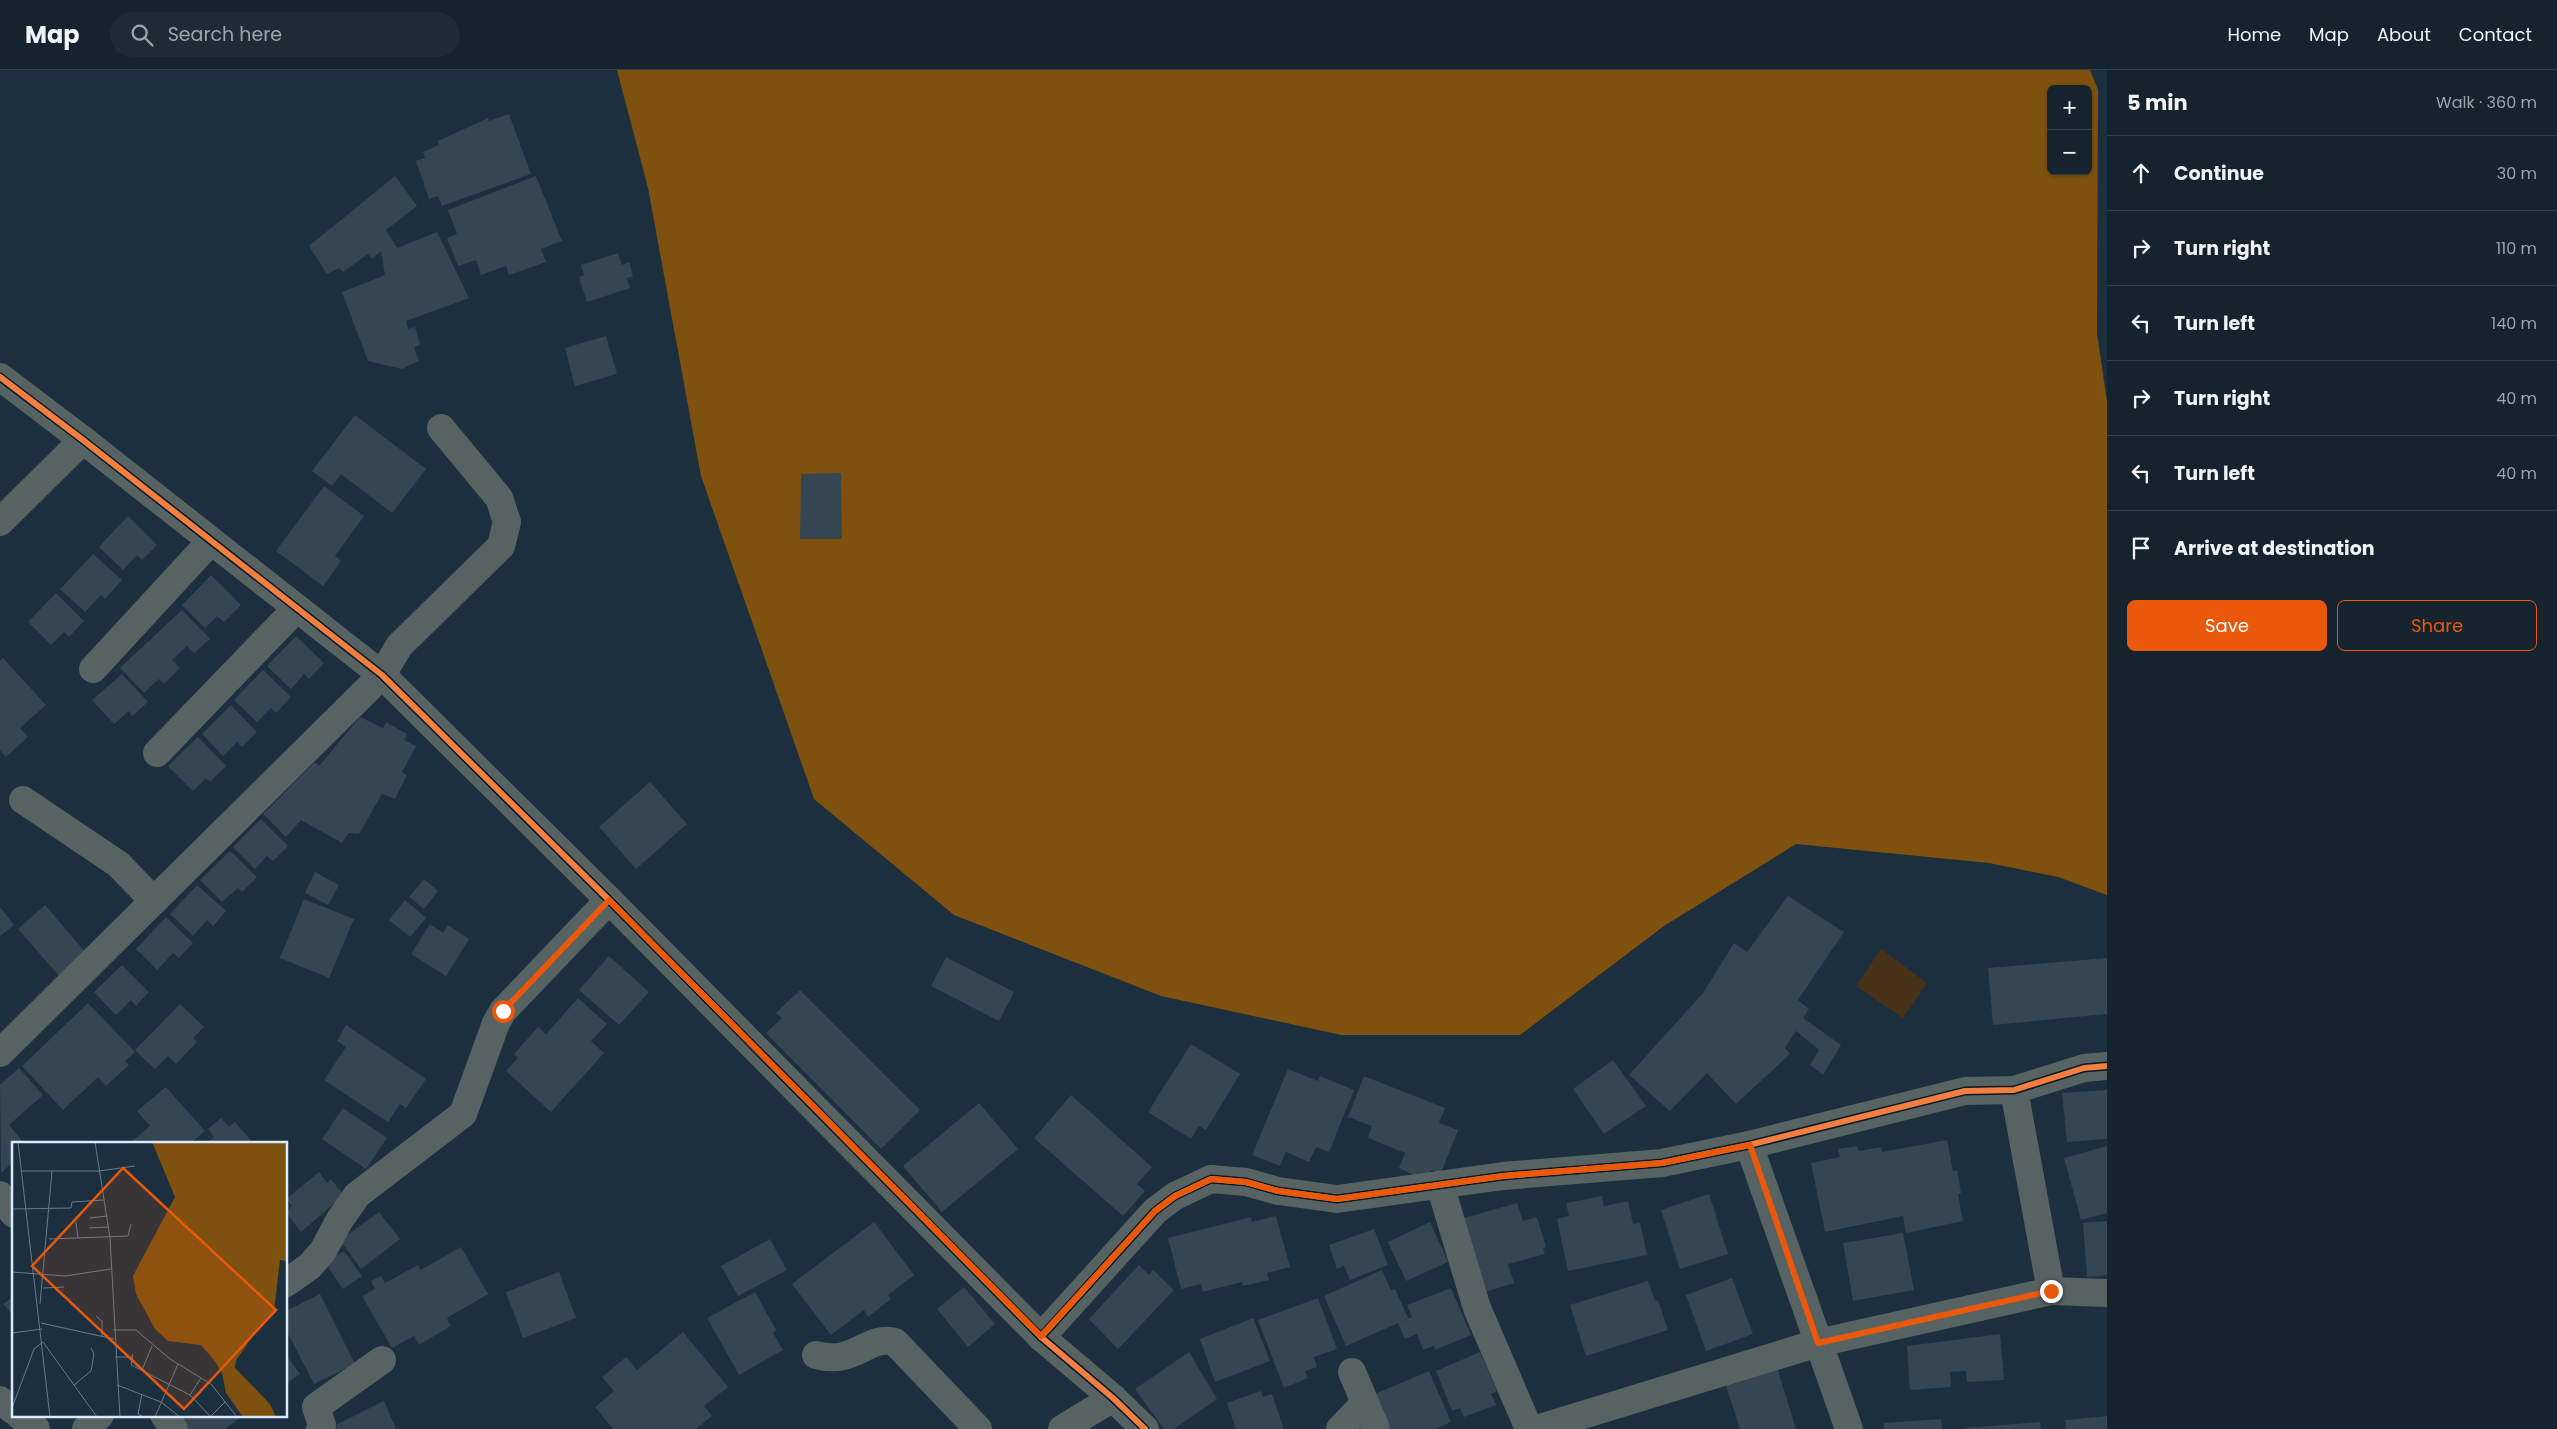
<!DOCTYPE html>
<meta charset="utf-8">
<style>
body{margin:0;font-family:Poppins,sans-serif;background:#1d2b36;color:#f1f3f6}
.controls{position:absolute;right:15px;top:15px;display:grid;overflow:hidden;border-radius:8px;box-shadow:0 1px 4px #0004}
.controls button{width:45px;height:45px;display:grid;place-items:center;padding:0;border:0;border-bottom:1px solid #33404a;background:#14232e;color:#f1f3f6;font:25px sans-serif}
.stop{position:absolute;width:15px;height:15px;margin:-11px;border:4px solid #ea580c;border-radius:50%;background:#fff}
.stop.end{background:#ea580c;border-color:#fff;box-shadow:0 1px 5px #0008}
.list{margin:0;padding:0;list-style:none}
h2{display:flex;justify-content:space-between;align-items:center;height:65px;margin:0;padding:0 20px;font-size:21px}
h2 small{font-size:16px;font-weight:400;color:#9da4aa}
.list li{display:grid;grid-template-columns:32px 1fr auto;gap:15px;align-items:center;box-sizing:border-box;height:75px;padding:0 20px;border-top:1px solid #33404a}
.list b{display:block;font-size:19px;white-space:nowrap}
.list em{font-size:16px;font-style:normal;color:#9da4aa}
.actions{display:flex;gap:10px;padding:15px 20px}
.actions a{flex:1;padding:11px 0;border:1px solid #ea580c;border-radius:8px;text-align:center;font-size:18px;color:#ea580c}
.actions .main{background:#ea580c;color:#fff}
.icon{flex:none;width:28px;height:28px;fill:none;stroke:currentColor;stroke-width:2;stroke-linecap:round;stroke-linejoin:round}
.map{position:relative;flex:none;width:2107px;height:1359px;overflow:hidden}
header{display:flex;align-items:center;gap:30px;box-sizing:border-box;height:70px;padding:0 25px;background:#14232e;border-bottom:1px solid #33404a}
header strong{font-size:24px}
nav{display:flex;gap:28px;margin-inline-start:auto;font-size:18px}
.search{width:350px;height:45px;background:#1d2b36;display:flex;align-items:center;gap:12px;box-sizing:border-box;padding:0 18px;border-radius:28px;color:#9da4aa;font-size:19px}
main{display:flex}
aside{flex:1;background:#14232e}
.map>svg:first-child{display:block}
</style>
<header>
<strong>Map</strong>
<div class="search"><svg class="icon" aria-label="search" viewBox="0 0 24 24"><circle cx="10" cy="10" r="6"/><path d="M15 15l6 6"/></svg>Search here</div>
<nav><a>Home</a><a>Map</a><a>About</a><a>Contact</a></nav>
</header>
<main>
<div class="map">
<svg width="2107" height="1359" viewBox="0 0 2107 1359">
<rect width="100%" height="100%" fill="#1b2f3e"/>
<polygon fill="#483217" points="1881,879 1927,913 1903,948 1856,916"/>
<path fill="#7e510f" fill-rule="evenodd" d="M617,0H2090L2098,20L2097,264L2107,331V825L2058,807L1989,793L1796,774L1664,856L1520,965H1341L1161,926L954,845L814,729L701,406L648,118ZM2051,19H2088V101H2051Z"/>
<g fill="#354551">
<polygon points="509,44 531,104 442,136 438,126 429,129 416,91 425,88 423,82 439,75 438,71 488,48 489,51"/>
<polygon points="395,106 417,136 386,160 397,178 437,162 469,228 406,251 408,259 415,257 420,275 414,277 419,291 402,299 368,291 342,222 385,205 381,181 372,189 368,184 343,202 339,198 327,204 309,176"/>
<polygon points="536,106 562,171 541,179 546,192 509,205 506,196 481,205 476,190 458,196 447,168 457,164 448,140"/>
<polygon points="618,183 622,195 629,192 633,206 627,208 630,218 587,232 579,207 584,205 581,195"/>
<polygon points="606,266 617,304 575,316 565,278"/>
<polygon points="355,345 426,399 392,443 341,404 332,416 312,401"/>
<polygon points="841,403 842,469 800,469 801,404"/>
<polygon points="324,416 364,446 335,486 341,491 323,516 276,481"/>
<polygon points="128,446 157,475 142,490 137,485 123,500 99,477"/>
<polygon points="93,484 122,510 105,529 101,525 85,542 60,519"/>
<polygon points="211,505 241,535 224,552 217,546 205,558 182,535"/>
<polygon points="56,523 84,551 69,567 64,562 51,575 28,552"/>
<polygon points="182,540 210,569 194,583 187,576 172,590 180,598 164,614 159,609 144,623 120,598"/>
<polygon points="296,566 324,593 309,609 304,604 291,619 267,596"/>
<polygon points="3,588 46,635 20,658 28,667 6,687 0,680 0,591"/>
<polygon points="263,600 291,627 276,643 271,638 257,652 234,630"/>
<polygon points="122,604 148,632 132,646 129,641 114,654 92,630"/>
<polygon points="231,635 257,662 242,677 237,672 223,686 202,664"/>
<polygon points="360,647 383,658 386,652 407,664 404,670 416,676 402,702 407,705 395,729 382,724 359,764 349,763 342,773 301,750 286,767 263,744 315,692 319,696"/>
<polygon points="198,667 226,696 210,712 206,708 193,721 168,696"/>
<polygon points="650,712 687,754 636,799 599,757"/>
<polygon points="261,749 288,776 273,791 267,786 255,799 233,777"/>
<polygon points="230,781 257,807 242,822 238,818 222,832 200,810"/>
<polygon points="315,802 339,815 328,835 305,823"/>
<polygon points="424,809 438,821 424,839 409,827"/>
<polygon points="197,815 226,841 213,856 207,850 193,866 170,844"/>
<polygon points="1788,826 1844,862 1798,930 1809,939 1803,948 1841,975 1823,1005 1810,995 1819,980 1796,961 1785,978 1790,984 1736,1034 1707,1003 1670,1041 1629,1005 1703,923 1734,873 1747,882"/>
<polygon points="304,829 354,849 329,908 280,888"/>
<polygon points="405,830 426,848 410,867 389,850"/>
<polygon points="45,835 87,884 60,907 18,859"/>
<polygon points="0,837 14,855 0,866"/>
<polygon points="166,847 193,873 179,888 173,883 157,900 136,879"/>
<polygon points="430,854 443,863 448,855 469,869 446,906 411,884"/>
<polygon points="609,886 649,922 619,955 579,920"/>
<polygon points="946,887 1014,922 999,951 931,916"/>
<polygon points="2107,888 2107,944 1993,955 1988,898"/>
<polygon points="122,895 149,922 136,936 131,930 116,945 94,922"/>
<polygon points="800,920 920,1040 881,1079 766,963 782,948 776,943"/>
<polygon points="578,928 607,954 591,971 604,983 551,1042 506,1001 518,988 514,984 538,957 546,964"/>
<polygon points="88,933 135,982 125,991 129,995 106,1016 98,1007 63,1040 22,996"/>
<polygon points="180,934 204,957 193,968 197,972 176,994 168,986 155,999 135,980"/>
<polygon points="346,955 426,1009 406,1038 400,1034 388,1052 324,1010 346,977 337,971"/>
<polygon points="1191,974 1240,1004 1206,1060 1199,1056 1191,1069 1148,1042"/>
<polygon points="1613,990 1646,1036 1604,1064 1573,1019"/>
<polygon points="19,998 43,1025 9,1055 24,1073 14,1073 14,1091 1,1103 0,1015"/>
<polygon points="1288,999 1318,1011 1320,1006 1354,1020 1329,1082 1316,1077 1309,1092 1286,1082 1280,1096 1252,1085"/>
<polygon points="1364,1006 1445,1038 1439,1053 1458,1060 1441,1103 1431,1100 1426,1111 1399,1098 1405,1083 1368,1068 1372,1056 1348,1047"/>
<polygon points="166,1017 205,1061 191,1073 130,1073 150,1056 137,1041"/>
<polygon points="2107,1020 2107,1069 2067,1072 2062,1023"/>
<polygon points="1071,1025 1152,1097 1137,1114 1145,1121 1123,1146 1034,1068"/>
<polygon points="979,1033 1018,1079 942,1142 903,1096"/>
<polygon points="343,1038 387,1068 366,1099 322,1069"/>
<polygon points="221,1048 229,1057 235,1052 253,1073 207,1073 214,1067 208,1059"/>
<polygon points="1947,1070 1953,1101 1957,1100 1961,1123 1958,1124 1963,1151 1906,1163 1903,1146 1825,1162 1811,1093 1840,1087 1838,1079 1857,1076 1859,1081 1881,1077 1882,1082"/>
<polygon points="2107,1076 2107,1143 2081,1150 2064,1088"/>
<polygon points="319,1102 327,1113 331,1109 344,1125 301,1162 286,1142 292,1136 286,1129"/>
<polygon points="1709,1124 1728,1184 1680,1199 1661,1140"/>
<polygon points="1602,1126 1604,1136 1628,1131 1633,1154 1640,1153 1647,1185 1568,1201 1557,1149 1569,1146 1566,1133"/>
<polygon points="1517,1133 1523,1151 1537,1147 1546,1177 1543,1178 1545,1184 1508,1194 1514,1213 1485,1222 1464,1148"/>
<polygon points="379,1142 400,1169 361,1199 340,1170"/>
<polygon points="1276,1146 1290,1197 1267,1203 1269,1210 1243,1216 1242,1212 1203,1222 1201,1214 1181,1219 1168,1168 1251,1147 1252,1152"/>
<polygon points="2107,1151 2107,1205 2087,1207 2083,1153"/>
<polygon points="874,1152 914,1205 888,1225 891,1229 868,1247 864,1240 831,1265 792,1214"/>
<polygon points="1430,1152 1448,1192 1406,1211 1388,1172"/>
<polygon points="1374,1159 1388,1195 1350,1210 1344,1196 1337,1199 1329,1175"/>
<polygon points="1903,1163 1914,1220 1853,1231 1843,1173"/>
<polygon points="770,1169 787,1200 738,1226 721,1196"/>
<polygon points="461,1177 488,1224 447,1248 451,1256 419,1275 414,1266 392,1278 362,1226 375,1219 371,1211 381,1206 385,1213 418,1195 421,1200"/>
<polygon points="344,1181 362,1206 343,1219 325,1193"/>
<polygon points="1139,1195 1149,1205 1153,1200 1174,1220 1118,1279 1089,1249"/>
<polygon points="1382,1200 1391,1220 1395,1219 1408,1248 1400,1252 1412,1247 1407,1235 1451,1218 1471,1265 1435,1280 1434,1276 1423,1280 1417,1264 1405,1269 1398,1253 1346,1276 1324,1226"/>
<polygon points="559,1202 576,1248 523,1268 506,1222"/>
<polygon points="1732,1208 1753,1264 1706,1281 1686,1225"/>
<polygon points="1648,1211 1655,1231 1658,1230 1668,1260 1586,1286 1570,1235"/>
<polygon points="964,1217 995,1254 968,1277 937,1239"/>
<polygon points="755,1222 776,1260 773,1263 783,1280 739,1305 707,1248"/>
<polygon points="320,1224 355,1294 314,1314 286,1260 286,1241"/>
<polygon points="14,1226 14,1247 3,1234"/>
<polygon points="1318,1228 1337,1279 1314,1287 1317,1297 1305,1301 1308,1308 1284,1318 1258,1250"/>
<polygon points="1253,1248 1270,1291 1215,1312 1200,1269"/>
<polygon points="683,1262 728,1317 704,1336 712,1346 696,1359 613,1359 595,1337 614,1321 602,1307 626,1287 637,1300"/>
<polygon points="2000,1264 2004,1310 1967,1312 1966,1301 1950,1302 1951,1317 1910,1320 1907,1276"/>
<polygon points="1189,1282 1217,1329 1174,1359 1164,1359 1135,1319"/>
<polygon points="1480,1282 1497,1321 1491,1324 1496,1335 1464,1347 1460,1338 1452,1341 1436,1301"/>
<polygon points="286,1285 300,1304 286,1314"/>
<polygon points="1777,1297 1796,1359 1740,1359 1725,1313"/>
<polygon points="1429,1301 1451,1352 1435,1359 1389,1359 1375,1324"/>
<polygon points="1261,1321 1263,1327 1272,1324 1284,1359 1236,1359 1227,1333"/>
<polygon points="384,1331 396,1359 337,1359 336,1355"/>
<polygon points="178,1345 244,1345 225,1359 189,1359"/>
<polygon points="2107,1346 2107,1359 2066,1359 2065,1350"/>
<polygon points="1941,1349 1942,1359 1884,1359 1884,1353"/>
<polygon points="2040,1352 2041,1359 1965,1359 1965,1358"/>
</g>
<g fill="none" stroke-linecap="round" stroke-linejoin="round">
<g stroke="#576263" stroke-width="28">
<polyline points="0,307 83,370 382,605 609,830 1041,1267 1113,1328 1145,1359"/>
<polyline points="0,452 83,370"/>
<polyline points="93,599 211,471"/>
<polyline points="157,683 296,539"/>
<polyline points="23,730 118,794 154,831"/>
<polyline points="0,983 382,605 399,576 501,476 507,452 499,428 441,358"/>
<polyline points="2014,1020 2051,1221"/>
<polyline points="1749,1075 1849,1359"/>
<polyline points="1440,1115 1477,1238 1529,1359"/>
<polyline points="0,1125 14,1144"/>
<polyline points="286,1213 310,1196 323,1181 339,1151 357,1125 463,1044 496,953 503,941 609,830"/>
<polyline points="1041,1267 1155,1141 1175,1126 1211,1109 1246,1112 1278,1121 1337,1129 1503,1106 1662,1093 1749,1075 1965,1021 2014,1020 2084,998 2107,996"/>
<path d="M816,1285C855,1296 868,1264 895,1272L978,1359"/>
<polyline points="1352,1302 1376,1359"/>
<polyline points="164,1345 174,1359"/>
<polyline points="86,1359 100,1345"/>
<polyline points="320,1359 322,1355 316,1337 382,1290"/>
<polyline points="1062,1359 1113,1328"/>
<polyline points="1340,1359 1364,1334"/>
<polyline points="1537,1359 1818,1273 2051,1221 2107,1223"/>
</g>
<g stroke="#576263" stroke-width="28">
<polyline points="0,1330 14,1341"/>
<polyline points="19,1345 36,1359"/>
</g>
<g stroke="#091825" stroke-width="9">
<g id="cycleway">
<polyline points="0,307 83,370 382,605 609,830 1041,1267 1113,1328 1145,1359"/>
<polyline points="1041,1267 1155,1141 1175,1126 1211,1109 1246,1112 1278,1121 1337,1129 1503,1106 1662,1093 1749,1075 1965,1021 2014,1020 2084,998 2107,996"/>
</g>
</g>
<use href="#cycleway" stroke="#f27e40" stroke-width="6"/>
</g>
<g fill="none" stroke-linecap="round" stroke-linejoin="round">
<polyline stroke="#ea580c" stroke-width="6" points="503,941 609,830 1041,1266 1155,1141 1175,1126 1211,1109 1246,1112 1278,1121 1337,1129 1503,1106 1662,1093 1750,1075 1818,1273 2051,1221"/>
</g>
<g transform="translate(12 1072)">
<rect width="275" height="275" fill="#1b2f3e"/>
<path d="M140,0H275V119L268,118L262,169L246,187L224,218L223,226L258,262L264,275H231L214,251L210,231L202,218L189,203L156,199L143,187L124,152L121,134L163,55Z" fill="#7e510f"/>
<path fill="none" stroke="#667a8a" stroke-width="1" d="M6,0L38,275M83,0L98,96L108,275M9,29H87L123,24M0,67L59,66L60,60L92,58M78,76L95,74M64,80L66,97M77,86L97,85M37,97L116,94L119,82M0,130L53,134L99,127M31,146L52,145M28,162L40,29M84,174L90,179V195M29,181L102,197M101,188H124L158,217L199,242L225,275M0,191L30,187M121,212L119,223L178,253L199,275M103,215H120M130,228L140,204M62,243L79,229L82,212L79,206M105,243L149,260L168,275M130,252L126,272L131,275M178,253L189,236M0,266L22,207L31,200L85,275M143,275L166,222M198,275L213,260"/>
<path fill="#e8590c" fill-opacity="0.15" stroke="#e8590c" stroke-width="2.5" d="M111,26L264,168L172,267L20,124Z"/>
<rect width="275" height="275" fill="none" stroke="#d7ebfd" stroke-width="2.5"/>
</g>
</svg>
<div class="controls">
<button>+</button>
<button>−</button>
</div>
<div class="stop" style="left:503px;top:941px"></div>
<div class="stop end" style="left:2051px;top:1221px"></div>
</div>
<aside>
<h2>5 min<small>Walk · 360 m</small></h2>
<ul class="list">
<li><svg class="icon" aria-label="ahead" viewBox="0 0 24 24"><path d="M12 20V5M6 11l6-6 6 6"/></svg><div><b>Continue</b></div><em>30 m</em></li>
<li><svg class="icon" aria-label="right" viewBox="0 0 24 24"><path d="M7 20v-9h11M14 6l5 5-5 5"/></svg><div><b>Turn right</b></div><em>110 m</em></li>
<li><svg class="icon" aria-label="left" viewBox="0 0 24 24"><path d="M17 20v-9H6M10 6l-5 5 5 5"/></svg><div><b>Turn left</b></div><em>140 m</em></li>
<li><svg class="icon" aria-label="right" viewBox="0 0 24 24"><path d="M7 20v-9h11M14 6l5 5-5 5"/></svg><div><b>Turn right</b></div><em>40 m</em></li>
<li><svg class="icon" aria-label="left" viewBox="0 0 24 24"><path d="M17 20v-9H6M10 6l-5 5 5 5"/></svg><div><b>Turn left</b></div><em>40 m</em></li>
<li><svg class="icon" aria-label="arrive" viewBox="0 0 24 24"><path d="M6 21V4h12l-3 4 3 4H6"/></svg><div><b>Arrive at destination</b></div></li>
</ul>
<div class="actions"><a class="main">Save</a><a>Share</a></div>
</aside>
</main>
